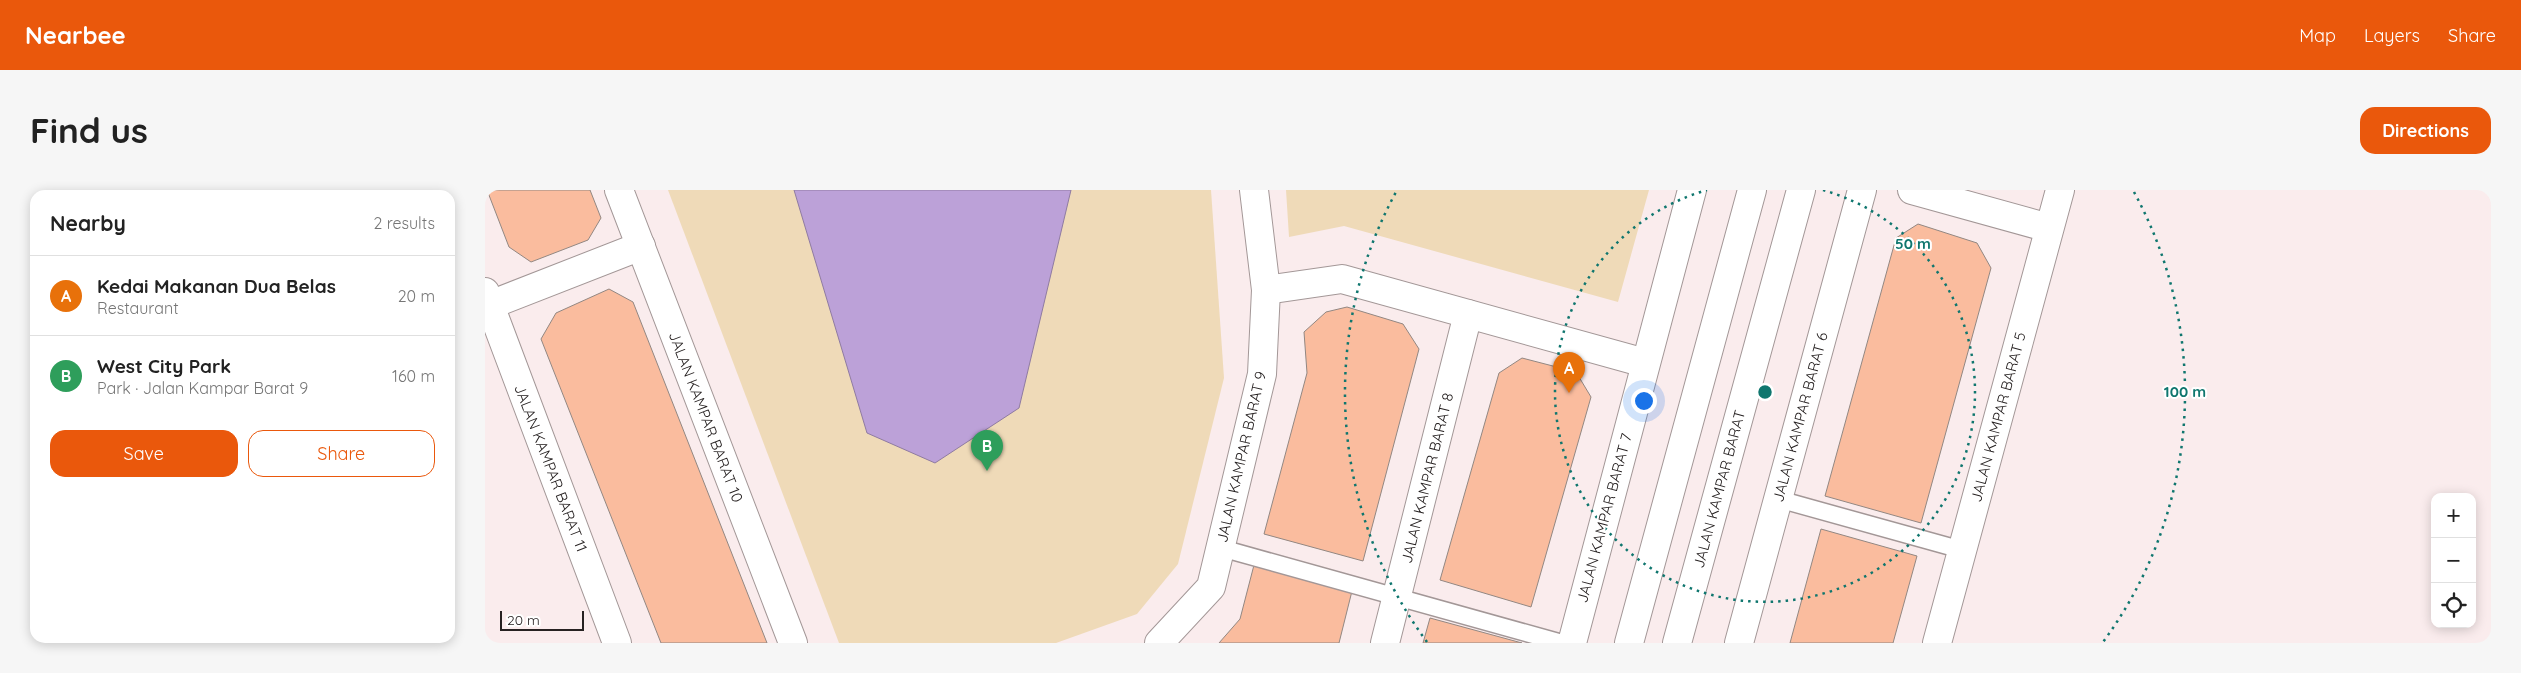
<!DOCTYPE html>
<meta charset="utf-8">
<style>
body{margin:0;font-family:Quicksand,sans-serif;background:#f6f6f6;color:#222}
.controls{position:absolute;right:15px;bottom:15px;display:grid;overflow:hidden;border-radius:10px;box-shadow:0 2px 12px #0003}
.controls button{width:45px;height:45px;display:grid;place-items:center;padding:0;border:0;border-bottom:1px solid #e0e0e0;background:#fff;color:#222;font:25px sans-serif}
.scale{position:absolute;left:15px;bottom:12px;width:84px;box-sizing:border-box;padding-left:5px;border:2px solid #262121;border-top:0;font-size:14px;line-height:18px;white-space:nowrap;color:#262121;-webkit-text-stroke:4px #fff;paint-order:stroke}
.you{position:absolute;left:1158px;top:210px;width:18px;height:18px;margin:-12px;border:4px solid #fff;border-radius:50%;background:#1a73e8;box-shadow:0 0 0 8px #1a73e833}
.badge{display:grid;place-items:center;width:32px;height:32px;border-radius:50%;background:#ea580c;color:#fff;font-size:16px;font-weight:700}
.pin{position:absolute;translate:-50% -41px;filter:drop-shadow(0 1px 2px #0008)}
.pin::after{content:'';position:absolute;top:26px;width:18px;height:15px;background:inherit;clip-path:polygon(0 0,100% 0,50% 100%)}
.list{margin:0;padding:0;list-style:none}
h2{display:flex;justify-content:space-between;align-items:center;height:65px;margin:0;padding:0 20px;font-size:21px}
h2 small{font-size:16px;font-weight:400;color:#767676}
.list li{display:grid;grid-template-columns:32px 1fr auto;gap:15px;align-items:center;box-sizing:border-box;height:80px;padding:0 20px;border-top:1px solid #e0e0e0}
.list b{display:block;font-size:19px;white-space:nowrap}
.list p{margin:0;font-size:16px;white-space:nowrap;color:#767676}
.list em{font-size:16px;font-style:normal;color:#767676}
.actions{display:flex;gap:10px;padding:15px 20px}
.actions a{flex:1;padding:11px 0;border:1px solid #ea580c;border-radius:15px;text-align:center;font-size:18px;color:#ea580c}
.actions .main{background:#ea580c;color:#fff}
.icon{flex:none;width:28px;height:28px;fill:none;stroke:currentColor;stroke-width:2;stroke-linecap:round;stroke-linejoin:round}
.map{position:relative;flex:none;width:2006px;height:453px;overflow:hidden;border-radius:15px}
header{display:flex;align-items:center;gap:30px;box-sizing:border-box;height:70px;padding:0 25px;background:#ea580c;color:#fff}
header strong{font-size:24px}
nav{display:flex;gap:28px;margin-inline-start:auto;font-size:18px}
.intro{display:flex;align-items:center;justify-content:space-between;box-sizing:border-box;height:120px;padding:0 30px}
h1{margin:0;font-size:35px}
.button{padding:12px 22px;border-radius:15px;background:#ea580c;color:#fff;font-size:18px;font-weight:700}
main{display:flex;gap:30px;padding:0 30px}
aside{flex:1;background:#fff;border-radius:15px;box-shadow:0 2px 12px #0003}
.map>svg:first-child{display:block}
</style>
<header>
<strong>Nearbee</strong>
<nav><a>Map</a><a>Layers</a><a>Share</a></nav>
</header>
<div class="intro"><h1>Find us</h1><a class="button">Directions</a></div>
<main>
<aside>
<h2>Nearby<small>2 results</small></h2>
<ul class="list">
<li><span class="badge" style="background:#e8710a">A</span><div><b>Kedai Makanan Dua Belas</b><p>Restaurant</p></div><em>20 m</em></li>
<li><span class="badge" style="background:#2e9e5b">B</span><div><b>West City Park</b><p>Park · Jalan Kampar Barat 9</p></div><em>160 m</em></li>
</ul>
<div class="actions"><a class="main">Save</a><a>Share</a></div>
</aside>
<div class="map">
<svg width="2006" height="453" viewBox="0 0 2006 453">
<rect width="100%" height="100%" fill="#faeced"/>
<g fill="#efdab8">
<polygon points="183,0 726,0 739,188 693,374 652,424 571,453 354,453"/>
<polygon points="801,0 1164,0 1133,112 859,36 804,47"/>
</g>
<polygon fill="#bca1d8" stroke="#8f7ba1" points="309,0 586,0 534,218 450,273 382,243"/>
<g fill="#fabc9e" stroke="#928782">
<polygon points="2,0 105,0 116,28 103,50 46,72 24,57"/>
<polygon points="1433,34 1492,53 1506,78 1436,333 1340,306 1411,48"/>
<polygon points="124,99 148,112 282,453 176,453 56,149 71,123"/>
<polygon points="862,117 918,134 934,159 878,371 779,344 822,183 819,142 841,122"/>
<polygon points="1037,168 1091,182 1106,207 1046,417 955,390 1014,183"/>
<polygon points="1336,339 1432,366 1408,453 1305,453"/>
<polygon points="769,375 867,401 854,453 734,453 755,429"/>
<polygon points="945,428 1037,453 938,453"/>
</g>
<g fill="none" stroke-linecap="round" stroke-linejoin="round">
<g stroke="#a39797" stroke-width="19">
<g id="lane">
<polyline points="1293,309 1477,360"/>
<polyline points="736,358 1077,453"/>
</g>
</g>
<g stroke="#a39797" stroke-width="30">
<g id="street">
<polyline points="134,0 308,453"/>
<polyline points="1427,0 1564,38"/>
<polyline points="781,100 857,89 1160,173"/>
<polyline points="0,102 132,453"/>
<polyline points="5,115 156,56"/>
<polyline points="674,453 726,397 777,184 781,100 769,0"/>
<polyline points="900,453 983,124"/>
<polyline points="1087,453 1207,0"/>
<polyline points="1144,453 1267,0"/>
<polyline points="1192,453 1316,0"/>
<polyline points="1254,453 1377,0"/>
<polyline points="1452,453 1575,0"/>
</g>
</g>
<use href="#lane" stroke="#fff" stroke-width="16"/>
<use href="#street" stroke="#fff" stroke-width="28"/>
</g>
<g fill="none" stroke="#0f766e" stroke-width="2.5" stroke-dasharray="2.5 5">
<path d="M1338 0A210 210 0 1 1 1222 0"/>
<path d="M942 452A420 420 0 0 1 911 2M1649 2A420 420 0 0 1 1618 452"/>
</g>
<g text-anchor="middle" dominant-baseline="central" stroke-width="4" stroke-linejoin="round" paint-order="stroke">
<g font-size="15" fill="#262121" stroke="#fff">
<text transform="translate(221 227) rotate(69)">JALAN KAMPAR BARAT 10</text>
<text transform="translate(1315 227) rotate(-75)">JALAN KAMPAR BARAT 6</text>
<text transform="translate(1513 227) rotate(-75)">JALAN KAMPAR BARAT 5</text>
<text transform="translate(756 267) rotate(-77)">JALAN KAMPAR BARAT 9</text>
<text transform="translate(66 278) rotate(69)">JALAN KAMPAR BARAT 11</text>
<text transform="translate(942 288) rotate(-76)">JALAN KAMPAR BARAT 8</text>
<text transform="translate(1234 299) rotate(-75)">JALAN KAMPAR BARAT</text>
<text transform="translate(1119 328) rotate(-75)">JALAN KAMPAR BARAT 7</text>
</g>
</g>
<circle cx="1280" cy="202" r="8" fill="#0f766e" stroke="#fff" stroke-width="2.5"/>
<g font-size="15" text-anchor="middle" font-weight="bold" fill="#0f766e" stroke="#fff" stroke-width="4" stroke-linejoin="round" paint-order="stroke">
<text x="1428" y="59">50 m</text>
<text x="1700" y="207">100 m</text>
</g>
</svg>
<div class="controls">
<button>+</button>
<button>−</button>
<button><svg class="icon" aria-label="locate" viewBox="0 0 24 24"><circle cx="12" cy="12" r="6"/><path d="M12 2v4M12 18v4M2 12h4M18 12h4"/></svg></button>
</div>
<div class="scale">20 m</div>
<div class="you"></div>
<div class="pin badge" style="left:1084px;top:203px;background:#e8710a">A</div>
<div class="pin badge" style="left:502px;top:281px;background:#2e9e5b">B</div>
</div>
</main>
